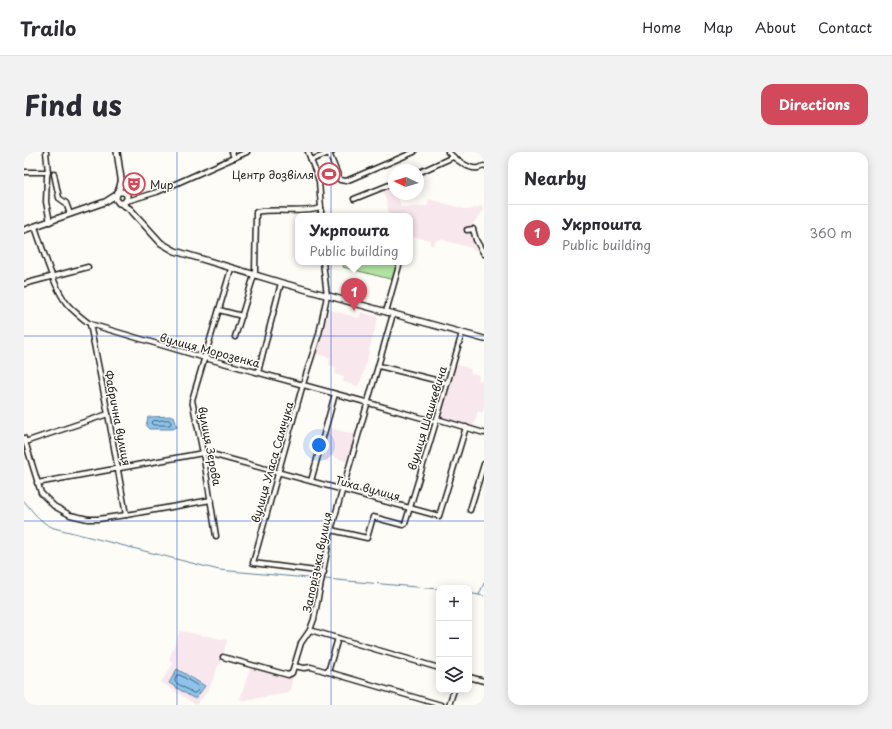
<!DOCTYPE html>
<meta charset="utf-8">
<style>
body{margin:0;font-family:"Playpen Sans",sans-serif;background:#f2f2f3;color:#2b2b33}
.controls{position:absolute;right:12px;bottom:12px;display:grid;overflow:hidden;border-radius:8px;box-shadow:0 2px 10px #0003}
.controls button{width:36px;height:36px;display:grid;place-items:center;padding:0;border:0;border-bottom:1px solid #e1e1e2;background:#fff;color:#2b2b33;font:20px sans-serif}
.compass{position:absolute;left:364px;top:12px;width:36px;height:36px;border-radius:50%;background:#fff;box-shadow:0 2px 10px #0003;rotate:274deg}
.you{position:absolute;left:295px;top:293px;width:14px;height:14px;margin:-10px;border:3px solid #fff;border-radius:50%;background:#1a73e8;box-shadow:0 0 0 6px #1a73e833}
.badge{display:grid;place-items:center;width:26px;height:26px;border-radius:50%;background:#d1495b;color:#fff;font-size:13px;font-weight:700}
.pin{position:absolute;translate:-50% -33px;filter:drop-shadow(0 1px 2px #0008)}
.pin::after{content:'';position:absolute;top:21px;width:14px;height:12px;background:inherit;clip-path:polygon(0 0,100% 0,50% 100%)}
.popup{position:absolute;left:271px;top:61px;width:118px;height:52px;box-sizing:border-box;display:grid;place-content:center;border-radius:8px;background:#fff;filter:drop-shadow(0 1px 3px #0005);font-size:13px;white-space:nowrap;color:#7c7c81}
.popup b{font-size:15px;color:#2b2b33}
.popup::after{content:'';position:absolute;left:50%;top:100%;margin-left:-8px;border:8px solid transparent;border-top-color:#fff}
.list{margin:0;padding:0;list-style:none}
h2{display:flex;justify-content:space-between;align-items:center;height:52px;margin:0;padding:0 16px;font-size:17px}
h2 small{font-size:13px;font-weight:400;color:#7c7c81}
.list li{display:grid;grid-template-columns:26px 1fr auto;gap:12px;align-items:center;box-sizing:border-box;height:56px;padding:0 16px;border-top:1px solid #e1e1e2}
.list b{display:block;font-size:15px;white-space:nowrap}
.list p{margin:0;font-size:13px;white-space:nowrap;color:#7c7c81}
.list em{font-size:13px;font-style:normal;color:#7c7c81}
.icon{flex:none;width:22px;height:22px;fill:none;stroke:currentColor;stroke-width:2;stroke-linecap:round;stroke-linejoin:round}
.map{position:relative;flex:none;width:460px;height:553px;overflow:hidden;border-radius:12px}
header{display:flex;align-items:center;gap:24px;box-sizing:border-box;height:56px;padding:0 20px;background:#fff;border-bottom:1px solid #e1e1e2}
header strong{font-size:19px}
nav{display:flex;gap:22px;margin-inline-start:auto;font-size:14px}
.intro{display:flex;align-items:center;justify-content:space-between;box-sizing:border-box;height:96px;padding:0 24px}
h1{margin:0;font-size:28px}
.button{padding:10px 18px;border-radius:12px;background:#d1495b;color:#fff;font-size:14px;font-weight:700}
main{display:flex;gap:24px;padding:0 24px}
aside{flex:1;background:#fff;border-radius:12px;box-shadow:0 2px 10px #0003}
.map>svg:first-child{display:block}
</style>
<header>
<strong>Trailo</strong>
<nav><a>Home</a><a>Map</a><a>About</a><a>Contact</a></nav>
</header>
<div class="intro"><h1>Find us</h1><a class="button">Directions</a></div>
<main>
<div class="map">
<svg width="460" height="553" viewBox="0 0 460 553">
<rect width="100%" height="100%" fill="#fdfcf7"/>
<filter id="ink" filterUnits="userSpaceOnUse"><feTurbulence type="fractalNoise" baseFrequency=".025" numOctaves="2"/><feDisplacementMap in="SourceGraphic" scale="8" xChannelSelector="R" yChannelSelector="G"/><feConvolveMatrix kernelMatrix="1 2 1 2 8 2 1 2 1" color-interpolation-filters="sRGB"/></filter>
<g filter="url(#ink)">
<g fill="#f8e7ec">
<polygon points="370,33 370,42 373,42 377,55 403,54 405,47 444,58 458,54 459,58 448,73 451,90 454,91 452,99 449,99 448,96 416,87 411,89 409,93 406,93 406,88 386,84 386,64 366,64 359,37"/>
<polygon points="305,158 335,166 337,160 354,165 337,229 336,229 334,234 319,230 320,225 311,222 312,215 305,213 306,206 293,202"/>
<polygon points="430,212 447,217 446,221 455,223 454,228 460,229 460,255 458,261 454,259 449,275 415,265"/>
<polygon points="302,275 333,283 325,310 306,304 304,310 294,307"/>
<polygon points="156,479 203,488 197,512 195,512 185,537 172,553 137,530 150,511 145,507"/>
<polygon points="227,513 269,525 265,541 220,548 216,547"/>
</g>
<polygon fill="#b2e3a3" stroke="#678060" points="320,110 373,110 370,128 319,115"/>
<g fill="#8ec4ec" stroke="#608199">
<polygon points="150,264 153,275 149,277 125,277 122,274 124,265"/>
<polygon points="153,517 181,534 172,546 169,546 145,531"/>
</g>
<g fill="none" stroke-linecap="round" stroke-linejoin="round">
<g stroke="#4a5f6f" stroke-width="1">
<polygon points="145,268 147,271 146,273 129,273 127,271 129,269"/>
<polygon points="153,523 156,523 174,534 175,537 171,541 169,541 151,530 151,528"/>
</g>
<g stroke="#608199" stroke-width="1">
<path d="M0,349C9,360 17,371 30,376L195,418L295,427"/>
<polyline points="301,427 415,437"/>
<polyline points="445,441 460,444"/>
<polyline points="455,443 460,431"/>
</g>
<g stroke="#1c1c1c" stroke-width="7">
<g id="minor">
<polyline points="22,0 24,20 23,24 22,50 26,70"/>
<polyline points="208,0 210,6"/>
<polyline points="284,0 295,29 297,56"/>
<path d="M424,0C430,6 445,18 454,16C454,16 460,14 460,14"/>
<polyline points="305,1 316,28 322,29 390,0"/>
<polyline points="287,8 308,0"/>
<polyline points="0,20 24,20"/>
<polyline points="394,21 429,5"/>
<polyline points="30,22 35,46 42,51 46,62"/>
<polyline points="330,47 370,31"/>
<polyline points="103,49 133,40 223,0"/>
<path d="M11,75C19,97 29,134 43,152C50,160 58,166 66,172L181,206L345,251L412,270"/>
<polyline points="443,78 449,77 452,88 460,102"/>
<polyline points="299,110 303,144 295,182 279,232 229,411 300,420"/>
<polyline points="0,132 64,115"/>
<polyline points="195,158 218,164"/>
<polyline points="362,160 376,110"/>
<polyline points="66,172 84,262 102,363"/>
<path d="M211,185L231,120L232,60C253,56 276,62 297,56V64"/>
<polyline points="355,214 423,231"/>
<polyline points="234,220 257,131"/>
<polyline points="413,267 460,281"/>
<polyline points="0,286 17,341 30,354 46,363 64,367 74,367 102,363 187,348"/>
<polyline points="1,290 84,262"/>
<polyline points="287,329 311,242"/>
<polyline points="13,331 179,301 187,302 415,364 442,275"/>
<polyline points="446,358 460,312"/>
<polyline points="307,378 343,386 349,365 379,373 381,372 412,270 438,181"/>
<polyline points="192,384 179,301 168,248 207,117"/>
<polyline points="286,478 415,516"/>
<polyline points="199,505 264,523 268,521 277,491 286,478 290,467 307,378 369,162"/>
<polyline points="270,514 280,516 287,515 417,553"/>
<polyline points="304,520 314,486"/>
<polyline points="445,525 460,529"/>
<polyline points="425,553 430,538"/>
</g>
</g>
<g stroke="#1c1c1c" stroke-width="8">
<g id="major">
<polyline points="93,0 98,33"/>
<path d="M95,40H99L103,42V47L100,51H95L92,47C92,42 96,37 97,30"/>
<polyline points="98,52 106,57 137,91 151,99 258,131 460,187"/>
<polyline points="0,78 81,50 92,43"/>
</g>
</g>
<use href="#minor" stroke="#fdfcf7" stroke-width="4"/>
<use href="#major" stroke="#fdfcf7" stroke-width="5"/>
</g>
</g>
<path fill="none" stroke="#1d4ed8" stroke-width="1" stroke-opacity="0.55" d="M153,0V553M307,0V553M0,184H460M0,369H460"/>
<defs>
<g id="stadium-ring" transform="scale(1.15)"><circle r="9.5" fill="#fdfcf7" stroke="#d1495b" stroke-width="1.5"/><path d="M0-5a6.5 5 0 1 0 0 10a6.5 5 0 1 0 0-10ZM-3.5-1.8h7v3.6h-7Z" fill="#d1495b"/></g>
<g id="theatre-ring" transform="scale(1.15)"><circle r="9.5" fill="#fdfcf7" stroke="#d1495b" stroke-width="1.5"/><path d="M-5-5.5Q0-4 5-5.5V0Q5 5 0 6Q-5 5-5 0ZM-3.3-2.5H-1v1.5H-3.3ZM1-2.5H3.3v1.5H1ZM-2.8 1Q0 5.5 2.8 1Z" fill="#d1495b"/></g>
</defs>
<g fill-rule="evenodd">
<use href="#stadium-ring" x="305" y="22"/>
<use href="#theatre-ring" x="110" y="32"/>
</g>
<g text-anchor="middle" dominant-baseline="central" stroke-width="3" stroke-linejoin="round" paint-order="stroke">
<g font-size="11" fill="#1c1c1c" stroke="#fdfcf7" text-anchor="end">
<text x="290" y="22">Центр дозвілля</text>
<text x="126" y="32" text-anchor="start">Мир</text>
</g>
<g font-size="11" fill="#1c1c1c" stroke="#fdfcf7">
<text transform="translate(186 198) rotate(15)">вулиця Морозенка</text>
<text transform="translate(94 266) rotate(79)">Фабрична вулиця</text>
<text transform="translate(403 266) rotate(-73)">вулиця Шашкевича</text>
<text transform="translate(186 294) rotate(79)">вулиця Зерова</text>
<text transform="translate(248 310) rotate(-74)">вулиця Уласа Самчука</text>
<text transform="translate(344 336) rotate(15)">Тиха вулиця</text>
<text transform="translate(293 410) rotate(-78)">Запорізька вулиця</text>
</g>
</g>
</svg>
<div class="controls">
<button>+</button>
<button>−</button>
<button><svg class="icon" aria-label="layers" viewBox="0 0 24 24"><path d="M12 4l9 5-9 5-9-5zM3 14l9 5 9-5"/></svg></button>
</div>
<svg class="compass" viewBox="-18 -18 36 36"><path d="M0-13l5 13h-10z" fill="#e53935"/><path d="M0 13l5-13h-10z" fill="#7c7c81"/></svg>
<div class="you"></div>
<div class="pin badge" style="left:330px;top:159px">1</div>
<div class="popup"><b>Укрпошта</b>Public building</div>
</div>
<aside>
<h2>Nearby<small></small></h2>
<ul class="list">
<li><span class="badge">1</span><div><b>Укрпошта</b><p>Public building</p></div><em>360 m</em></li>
</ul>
</aside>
</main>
